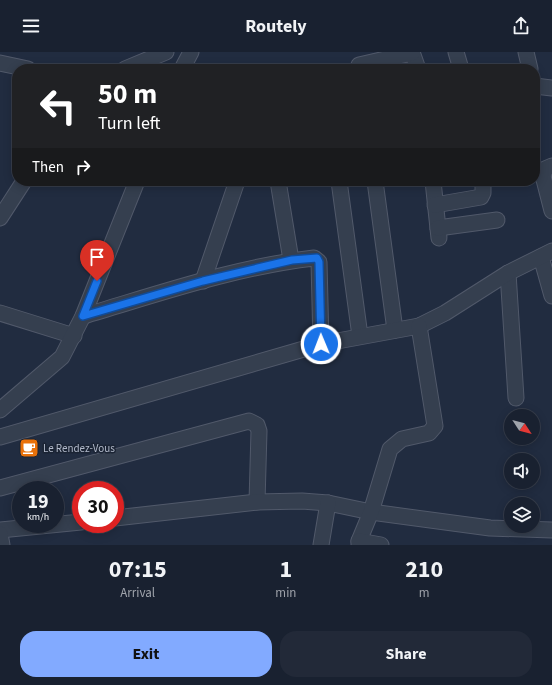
<!DOCTYPE html>
<html lang="en">
<head>
<meta charset="utf-8">
<style>
	:root { --surface:#192130; --page:#222938; --text:#f1f3f6; --muted:#9fa3ab; --line:#373e4c; --accent:#82aaff }
	body { margin:0; font-family:"Source Sans 3",sans-serif; background:var(--page); color:var(--text); height:100vh; display:flex; flex-direction:column; font-size:15px; white-space:nowrap }
	* { box-sizing:border-box; margin:0 }
	p { font-size:13px; color:var(--muted) }
	.icon { flex:none; width:22px; height:22px; fill:none; stroke:currentColor; stroke-width:2; stroke-linecap:round; stroke-linejoin:round }
	.map { position:relative; height:493px; overflow:hidden }
	.sheet { display:flex; flex-direction:column; background:var(--surface); flex:1 }
	.sheet>* { flex:none }
	.hud { position:absolute; left:12px; top:12px; width:528px; height:122px; border-radius:16px; box-shadow:0 2px 10px #0003,0 0 0 1px var(--line); background:#202124; color:#fff; overflow:hidden }
	.needle { width:26px; rotate:126deg }
	.controls { position:absolute; left:504px; top:357px; display:grid; gap:8px }
	.controls a { display:grid; place-items:center; width:36px; height:36px; border-radius:50%; background:var(--surface); box-shadow:0 2px 10px #0003,0 0 0 1px var(--line); font-size:20px }
	.speed { position:absolute; left:12px; top:429px; display:flex; gap:8px; font-size:20px; font-weight:700; text-align:center }
	.speed>* { display:grid; place-content:center; width:52px; height:52px; border-radius:50%; background:var(--surface); box-shadow:0 2px 10px #0003,0 0 0 1px var(--line); line-height:1 }
	.speed small { font-size:10px; font-weight:400 }
	.speed .limit { border:6px solid #d22; background:#fff; color:#111 }
	.pin { position:absolute; display:grid; place-items:center; width:34px; height:34px; color:#fff; margin:-41px -17px; border-radius:50% 50% 50% 0; rotate:-45deg; box-shadow:0 0 4px #0007 }
	.pin .icon { rotate:45deg }
	.me { position:absolute; width:44px; margin:-22px; rotate:359deg; stroke-linejoin:round; filter:drop-shadow(0 0 3px #0008) }
	.turn { display:flex; align-items:center; gap:14px; height:84px; padding:0 20px; font-size:18px }
	.turn .icon { width:52px; height:52px; stroke-width:2.5 }
	.turn b { display:block; font-size:28px; line-height:34px }
	.then { display:flex; align-items:center; height:38px; padding:0 20px; background:#0003; gap:8px; font-size:15px }
	.eta { display:flex; justify-content:space-evenly; align-items:center; height:68px; text-align:center }
	.eta b { font-size:24px; font-weight:700; line-height:28px }
	.primary-button { display:flex; gap:8px; margin-top:auto; padding:8px 20px }
	.primary-button a { flex:1; height:46px; border-radius:16px; background:var(--accent); color:#111; font-size:16px; font-weight:700; line-height:46px; text-align:center }
	.primary-button a+a { background:var(--page); color:var(--text) }
	header { display:flex; justify-content:space-between; align-items:center; height:52px; padding:0 20px; background:var(--surface); font-size:18px; font-weight:700 }
	.map>svg:first-child { display:block }
	.lines { fill:none; stroke-linecap:round; stroke-linejoin:round }
	.minor-casing { stroke:#51596a; stroke-width:17 }
	.minor { stroke:#353f4f; stroke-width:15 }
	.route-casing { stroke:#114b97; stroke-width:10 }
	.route { stroke:#1a73e8; stroke-width:7 }
	.labels { text-anchor:middle; dominant-baseline:central; stroke-width:3; stroke-linejoin:round; paint-order:stroke }
	.poi-label { font-size:11px; fill:#b1b9ca; stroke:#1b2434; text-anchor:start }
</style>
</head>
<body>
<header><svg class="icon" aria-label="menu" viewBox="0 0 24 24"><path d="M4 6h16M4 12h16M4 18h16"/></svg>Routely<svg class="icon" aria-label="share" viewBox="0 0 24 24"><path d="M12 15V3M7 8l5-5 5 5M5 13v7h14v-7"/></svg></header>
<div class="map">
<svg width="552" height="493" viewBox="0 0 552 493">
	<rect width="100%" height="100%" fill="#212c40"/>
	<g class="lines">
		<g class="minor-casing">
			<g id="minor">
				<path d="M412,0L418,17"/>
				<path d="M456,0L461,17"/>
				<path d="M526,0L530,17"/>
				<path d="M0,11L28,17"/>
				<path d="M359,13L412,1"/>
				<path d="M125,17L166,0"/>
				<path d="M182,17L191,0"/>
				<path d="M535,34L552,36"/>
				<path d="M552,114L545,117L543,124L552,159"/>
				<path d="M278,129L291,208"/>
				<path d="M339,129L360,284"/>
				<path d="M375,129L395,278"/>
				<path d="M433,129L439,186"/>
				<path d="M435,153L481,145L483,141V129"/>
				<path d="M0,166L24,129"/>
				<path d="M438,176L497,168"/>
				<path d="M541,205L552,244"/>
				<path d="M508,221L516,346"/>
				<path d="M203,229L237,129"/>
				<path d="M0,261L74,284"/>
				<path d="M83,264C158,242 235,215 314,206L319,210L321,292"/>
				<path d="M0,358L62,305L83,264L137,129"/>
				<path d="M0,385L321,292L419,274L445,261L508,221L552,199"/>
				<path d="M0,436L249,369L257,373L259,379L257,450"/>
				<path d="M115,466L257,450L302,449L328,451L371,460L490,476L552,478"/>
				<path d="M0,478L81,470"/>
				<path d="M0,482L2,493"/>
				<path d="M359,489L371,460L390,397L402,387L429,381L435,374L419,274"/>
				<path d="M321,493L328,451"/>
				<path d="M359,493V489L381,493"/>
			</g>
		</g>
		<use href="#minor" class="minor"/>
	</g>
	<g class="lines">
		<g class="route-casing">
			<path id="route" d="M97,229L83,264L203,229L292,208L317,206L319,210L321,292"/>
		</g>
		<use href="#route" class="route"/>
	</g>
	<defs>
		<g id="cafe-square" transform="scale(1)"><rect x="-9" y="-9" width="18" height="18" rx="4" fill="#e8710a" stroke="#1b2434"/><path d="M-5.5-4.5H6V0H3Q3 3.5 0 3.5H-2.5Q-5.5 3.5-5.5 0ZM3-3.2v2h1.7v-2ZM-6 4.5H4V6H-6Z" fill="#fff"/></g>
	</defs>
	<g fill-rule="evenodd">
		<use href="#cafe-square" x="29" y="396"/>
	</g>
	<g class="labels">
		<g class="poi-label">
			<text x="43" y="396">Le Rendez-Vous</text>
		</g>
	</g>
</svg>
<div class="controls">
<a><svg class="needle" viewBox="-14 -14 28 28"><path d="M0-13l5 13h-10z" fill="#e53935"/><path d="M0 13l5-13h-10z" fill="#9fa3ab"/></svg></a>
<a><svg class="icon" aria-label="sound" viewBox="0 0 24 24"><path d="M4 9h4l5-4v14l-5-4H4zM17 9q2 3 0 6"/></svg></a>
<a><svg class="icon" aria-label="layers" viewBox="0 0 24 24"><path d="M12 4l9 5-9 5-9-5zM3 14l9 5 9-5"/></svg></a>
</div>
<div class="speed"><div>19<small>km/h</small></div><div class="limit">30</div></div>
<div class="pin" style="left:97px;top:229px;background:#d93025"><svg class="icon" aria-label="arrive" viewBox="0 0 24 24"><path d="M6 21V4h12l-3 4 3 4H6"/></svg></div>
<svg class="me" style="left:321px;top:292px" viewBox="-20 -20 40 40"><circle r="17" fill="#1a73e8" stroke="#fff" stroke-width="3"/><path d="M0-11L8 9 0 5-8 9z" fill="#fff"/></svg>
<div class="hud">
<div class="turn"><svg class="icon" aria-label="left" viewBox="0 0 24 24"><path d="M17 20v-9H6M10 6l-5 5 5 5"/></svg><div><b>50 m</b>Turn left</div></div>
<div class="then">Then<svg class="icon" aria-label="right" viewBox="0 0 24 24"><path d="M7 20v-9h11M14 6l5 5-5 5"/></svg></div>
</div>
</div>
<section class="sheet">
<div class="eta">
<div><b>07:15</b><p>Arrival</p></div>
<div><b>1</b><p>min</p></div>
<div><b>210</b><p>m</p></div>
</div>
<div class="primary-button"><a>Exit</a><a>Share</a></div>
</section>
</body>
</html>
